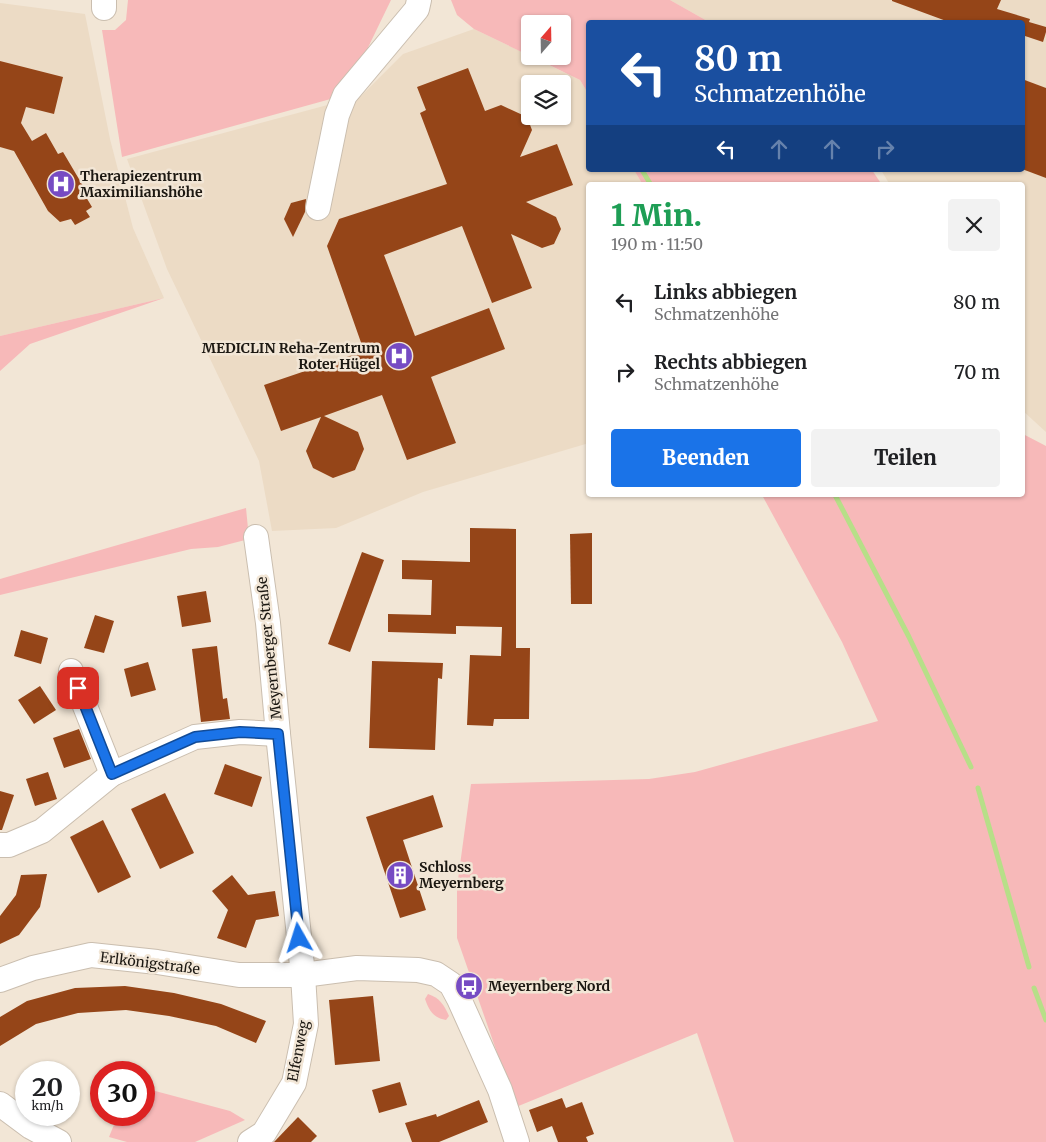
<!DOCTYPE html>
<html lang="de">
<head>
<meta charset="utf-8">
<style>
	:root { --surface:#fff; --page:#f2f2f2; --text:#202124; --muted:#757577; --accent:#1a73e8 }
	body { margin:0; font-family:Merriweather,serif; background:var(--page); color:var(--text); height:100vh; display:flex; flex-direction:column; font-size:19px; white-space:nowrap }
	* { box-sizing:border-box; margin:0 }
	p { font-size:16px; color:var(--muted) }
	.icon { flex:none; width:28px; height:28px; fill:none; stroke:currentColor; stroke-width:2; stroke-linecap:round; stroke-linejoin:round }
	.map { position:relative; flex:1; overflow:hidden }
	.drawer { position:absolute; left:586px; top:182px; width:439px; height:315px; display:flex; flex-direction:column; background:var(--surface); border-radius:5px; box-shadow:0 1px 4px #0004 }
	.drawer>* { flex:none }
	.top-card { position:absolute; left:586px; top:20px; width:439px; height:152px; border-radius:5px; box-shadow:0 1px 4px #0004; background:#1a4fa0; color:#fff; overflow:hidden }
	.needle { width:32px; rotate:20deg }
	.tools { position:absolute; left:521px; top:15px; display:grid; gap:10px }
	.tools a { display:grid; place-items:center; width:50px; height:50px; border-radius:5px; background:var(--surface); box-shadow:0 1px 4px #0004; font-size:25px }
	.speed { position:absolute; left:15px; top:1061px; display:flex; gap:10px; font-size:25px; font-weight:700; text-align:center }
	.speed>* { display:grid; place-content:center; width:65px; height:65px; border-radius:50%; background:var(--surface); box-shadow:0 1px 4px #0004; line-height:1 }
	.speed small { font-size:12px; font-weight:400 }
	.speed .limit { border:8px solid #d22; background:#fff; color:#111 }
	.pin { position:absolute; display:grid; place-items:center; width:42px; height:42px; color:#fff; margin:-21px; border-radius:10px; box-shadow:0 2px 8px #0006 }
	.me { position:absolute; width:55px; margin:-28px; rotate:354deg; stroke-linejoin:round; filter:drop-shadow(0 0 4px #0008) }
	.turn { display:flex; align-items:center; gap:18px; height:105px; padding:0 25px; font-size:22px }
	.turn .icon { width:65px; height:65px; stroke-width:2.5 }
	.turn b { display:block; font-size:35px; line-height:42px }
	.lanes { display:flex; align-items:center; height:48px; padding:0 25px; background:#0003; justify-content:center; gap:25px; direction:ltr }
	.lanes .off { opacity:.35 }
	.round { display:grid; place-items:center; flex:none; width:52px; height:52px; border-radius:5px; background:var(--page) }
	.summary { display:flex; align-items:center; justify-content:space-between; height:85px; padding:0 25px }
	h1 { font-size:30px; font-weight:800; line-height:38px; color:#1e9e55 }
	.cta { display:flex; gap:10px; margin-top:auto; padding:10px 25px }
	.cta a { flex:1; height:58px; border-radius:5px; background:var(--accent); color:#fff; font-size:20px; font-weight:800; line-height:58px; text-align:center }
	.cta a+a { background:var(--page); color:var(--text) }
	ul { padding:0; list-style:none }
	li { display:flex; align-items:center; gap:15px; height:70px; padding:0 25px }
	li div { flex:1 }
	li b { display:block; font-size:19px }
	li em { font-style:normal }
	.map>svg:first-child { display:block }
	.built { fill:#ecdbc5; fill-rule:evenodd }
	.green { fill:#f7b9b9 }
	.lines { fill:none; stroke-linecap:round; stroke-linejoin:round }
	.stream { stroke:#b7df88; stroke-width:5 }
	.building { fill:#954518 }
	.minor-casing { stroke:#cabeaf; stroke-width:26 }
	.minor { stroke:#fff; stroke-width:24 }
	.route-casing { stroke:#114b97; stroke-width:12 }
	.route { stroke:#1a73e8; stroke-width:9 }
	.labels { text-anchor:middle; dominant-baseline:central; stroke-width:5; stroke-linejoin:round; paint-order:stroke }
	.poi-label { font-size:14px; font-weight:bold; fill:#1c1812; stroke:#f2e6d6; text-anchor:start }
	.street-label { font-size:14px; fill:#1c1812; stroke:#f2e6d6 }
</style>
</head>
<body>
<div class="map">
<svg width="1046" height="1142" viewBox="0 0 1046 1142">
	<rect width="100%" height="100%" fill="#f2e6d6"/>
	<g class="built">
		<path d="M670,0H1046V432L1023,411L1022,185H890L881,170H1022V22H709Z"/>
		<path d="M0,3L85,14L110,139L133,228L164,298L0,336Z"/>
		<path d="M474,29L580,80L589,95V170H634L643,185H589V443L423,492L336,528L272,531L259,461L167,269L127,159L361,96L403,54ZM530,84H562V116H530Z"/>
	</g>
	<g class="green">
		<path d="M128,0H391L345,95L122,157L102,30H115L126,20Z"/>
		<path d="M451,0H670L709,22H589V95L580,80L531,56H562V24H530V56L474,29L457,15Z"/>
		<path d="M634,170H872L882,185H643Z"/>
		<path d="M164,298L30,344L0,371V336Z"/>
		<path d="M1023,434L1046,446V1142H734L697,1033L516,1107L457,938V887L471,784L649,779L695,772L878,721L842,642L762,495H1022Z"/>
		<path d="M246,508L249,539L218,547L191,549L0,595V579Z"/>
		<path d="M428,994C440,998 444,1005 449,1016L446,1020C433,1018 429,1010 425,999Z"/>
		<path d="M144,1088L230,1111L245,1120L195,1142H127L109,1137L118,1115H144Z"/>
	</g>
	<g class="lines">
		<g class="stream">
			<path d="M642,170L651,185"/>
			<path d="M835,495L909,637L971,767"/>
			<path d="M978,788L1029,967"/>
			<path d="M1034,988L1046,1020"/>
		</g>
	</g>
	<g class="building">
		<path d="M892,0H1001L997,9L1030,19L1029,22L1046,27V32L1043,42L1022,35V22H949L892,1Z"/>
		<path d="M0,61L63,77L54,114L26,107L21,123L32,141L46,133L58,154L63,152L86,191L83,192L92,207L86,211L90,217L75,225L71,219L60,222L48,211L14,151L0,147Z"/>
		<path d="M468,68L485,111L501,105L527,117L532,130L520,157L557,144L573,185L526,202L556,217L561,229L554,244L542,248L511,234L532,288L492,303L462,226L384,255L415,336L489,308L505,349L431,377L456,443L407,460L382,395L324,416L358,432L364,449L355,470L333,478L313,468L306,451L321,417L281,431L264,385L364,351L327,246L339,219L447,184L420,113L426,110L417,87Z"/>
		<path d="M1022,79L1046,88V178L1022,169Z"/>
		<path d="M306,199L305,212L293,237L284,219L291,203Z"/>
		<path d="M470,528L516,529V648H530L529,719H494L493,726L467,725L470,655L501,656L502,627L456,626V634L388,632V614L431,615L432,580L402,579V560L470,562Z"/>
		<path d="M592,533V604H571L570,534Z"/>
		<path d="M362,552L384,560L350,652L328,644Z"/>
		<path d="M206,591L211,622L182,627L177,596Z"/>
		<path d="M95,615L114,621L104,653L84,648Z"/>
		<path d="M21,630L48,638L41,664L14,656Z"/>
		<path d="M217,646L223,699L227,698L230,719L201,722L192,649Z"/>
		<path d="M372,661L443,663L442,679L438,678L435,750L369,748Z"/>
		<path d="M148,662L156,690L131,697L124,669Z"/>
		<path d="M40,686L56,710L34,724L18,700Z"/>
		<path d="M79,729L91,759L64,768L53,738Z"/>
		<path d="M225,764L262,777L252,807L214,794Z"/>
		<path d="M48,772L57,799L35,806L26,779Z"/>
		<path d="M0,791L14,795L2,830H0Z"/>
		<path d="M165,793L194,853L160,869L131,809Z"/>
		<path d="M433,795L443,827L403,840L426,910L400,918L366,817Z"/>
		<path d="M103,820L131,877L98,893L70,837Z"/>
		<path d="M47,874L40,907L19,935L0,944V916L16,895L21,875Z"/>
		<path d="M232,875L248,895L275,891L279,916L256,920L246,948L217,938L228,910L212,891Z"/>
		<path d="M125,986L174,993L221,1004L266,1021L256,1043L216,1026L169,1016L126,1010L78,1013L36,1024L0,1046V1017L27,1001L75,988Z"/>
		<path d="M373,996L380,1061L335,1065L329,1000Z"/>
		<path d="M400,1082L407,1105L379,1113L372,1090Z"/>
		<path d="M562,1098L566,1108L582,1102L594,1134L586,1137L588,1142H558L552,1126L537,1132L529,1110Z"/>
		<path d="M479,1100L488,1122L439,1142H412L405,1123L436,1114L437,1117Z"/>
		<path d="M298,1117L317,1136L311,1142H274Z"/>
	</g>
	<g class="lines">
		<g class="minor-casing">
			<g id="minor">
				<path d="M104,8V0"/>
				<path d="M318,208L337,115L345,95L417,9L419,0"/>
				<path d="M71,671L112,774"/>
				<path d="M0,845H9L42,831L112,774L195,737L240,732L278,734"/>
				<path d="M0,980L33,968L91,955L157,962L239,975H303L357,968L418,970L436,974L451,984L459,999L500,1090L517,1142"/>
				<path d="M0,1104L31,1127L59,1142"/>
				<path d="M250,1142L264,1133L294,1083L306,1024L303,975L278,734L268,623L256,537"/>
			</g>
		</g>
		<use href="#minor" class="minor"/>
	</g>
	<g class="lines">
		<g class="route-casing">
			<path id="route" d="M78,688L112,774L195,737L240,732L278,734L299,938"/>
		</g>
		<use href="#route" class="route"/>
	</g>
	<defs>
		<g id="hospital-disc" transform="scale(1.4375)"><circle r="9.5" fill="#764bc3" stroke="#f2e6d6"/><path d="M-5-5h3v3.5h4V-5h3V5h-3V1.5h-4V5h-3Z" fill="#fff"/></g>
		<g id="building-disc" transform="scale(1.4375)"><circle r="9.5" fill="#764bc3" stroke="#f2e6d6"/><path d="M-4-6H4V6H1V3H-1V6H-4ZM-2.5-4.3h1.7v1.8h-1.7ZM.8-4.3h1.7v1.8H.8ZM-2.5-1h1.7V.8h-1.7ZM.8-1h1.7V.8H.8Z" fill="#fff"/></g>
		<g id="bus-disc" transform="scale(1.4375)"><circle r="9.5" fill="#764bc3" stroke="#f2e6d6"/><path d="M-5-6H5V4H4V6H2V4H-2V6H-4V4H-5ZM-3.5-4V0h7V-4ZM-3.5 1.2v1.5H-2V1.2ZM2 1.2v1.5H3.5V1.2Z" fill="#fff"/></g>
	</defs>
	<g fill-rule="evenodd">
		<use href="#hospital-disc" x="61" y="184"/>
		<use href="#hospital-disc" x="399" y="356"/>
		<use href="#building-disc" x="400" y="875"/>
		<use href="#bus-disc" x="469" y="986"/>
	</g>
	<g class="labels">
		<g class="poi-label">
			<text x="80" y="176">Therapiezentrum<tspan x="80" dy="16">Maximilianshöhe</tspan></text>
			<text x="380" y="348" text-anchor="end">MEDICLIN Reha-Zentrum<tspan x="380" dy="16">Roter Hügel</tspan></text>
			<text x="419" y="867">Schloss<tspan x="419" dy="16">Meyernberg</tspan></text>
			<text x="488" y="986">Meyernberg Nord</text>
		</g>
		<g class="street-label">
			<text transform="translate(269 648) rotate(-96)">Meyernberger Straße</text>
			<text transform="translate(150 963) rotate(7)">Erlkönigstraße</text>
			<text transform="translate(298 1051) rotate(-79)">Elfenweg</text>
		</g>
	</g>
</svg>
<div class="tools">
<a><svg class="needle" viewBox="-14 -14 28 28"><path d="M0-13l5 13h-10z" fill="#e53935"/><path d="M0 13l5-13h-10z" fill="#757577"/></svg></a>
<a><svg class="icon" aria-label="layers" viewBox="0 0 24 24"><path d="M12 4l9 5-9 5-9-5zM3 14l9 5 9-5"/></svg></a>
</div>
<div class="speed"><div>20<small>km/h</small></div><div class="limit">30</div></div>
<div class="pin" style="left:78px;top:688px;background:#d93025"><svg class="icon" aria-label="arrive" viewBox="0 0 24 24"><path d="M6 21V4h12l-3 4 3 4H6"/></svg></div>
<svg class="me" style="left:299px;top:938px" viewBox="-20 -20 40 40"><path d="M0-17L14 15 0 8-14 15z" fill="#1a73e8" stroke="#fff" stroke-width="4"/></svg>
<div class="top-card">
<div class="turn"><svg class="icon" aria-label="left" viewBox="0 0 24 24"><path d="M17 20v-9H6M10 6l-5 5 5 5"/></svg><div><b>80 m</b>Schmatzenhöhe</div></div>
<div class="lanes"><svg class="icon" aria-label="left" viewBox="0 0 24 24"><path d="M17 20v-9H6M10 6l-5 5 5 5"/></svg><svg class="icon off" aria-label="ahead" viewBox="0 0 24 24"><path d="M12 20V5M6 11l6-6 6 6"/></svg><svg class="icon off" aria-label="ahead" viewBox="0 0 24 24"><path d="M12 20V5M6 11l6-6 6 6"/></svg><svg class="icon off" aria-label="right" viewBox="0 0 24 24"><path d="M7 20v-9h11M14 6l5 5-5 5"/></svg></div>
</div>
<section class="drawer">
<div class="summary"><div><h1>1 Min.</h1><p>190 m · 11:50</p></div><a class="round"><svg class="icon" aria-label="close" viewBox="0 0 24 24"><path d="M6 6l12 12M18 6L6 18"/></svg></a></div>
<ul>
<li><svg class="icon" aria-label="left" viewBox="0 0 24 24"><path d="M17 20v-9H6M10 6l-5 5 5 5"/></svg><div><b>Links abbiegen</b><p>Schmatzenhöhe</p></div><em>80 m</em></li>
<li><svg class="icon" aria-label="right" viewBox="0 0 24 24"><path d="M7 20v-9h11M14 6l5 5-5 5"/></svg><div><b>Rechts abbiegen</b><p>Schmatzenhöhe</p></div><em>70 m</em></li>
</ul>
<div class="cta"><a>Beenden</a><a>Teilen</a></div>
</section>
</div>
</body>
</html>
